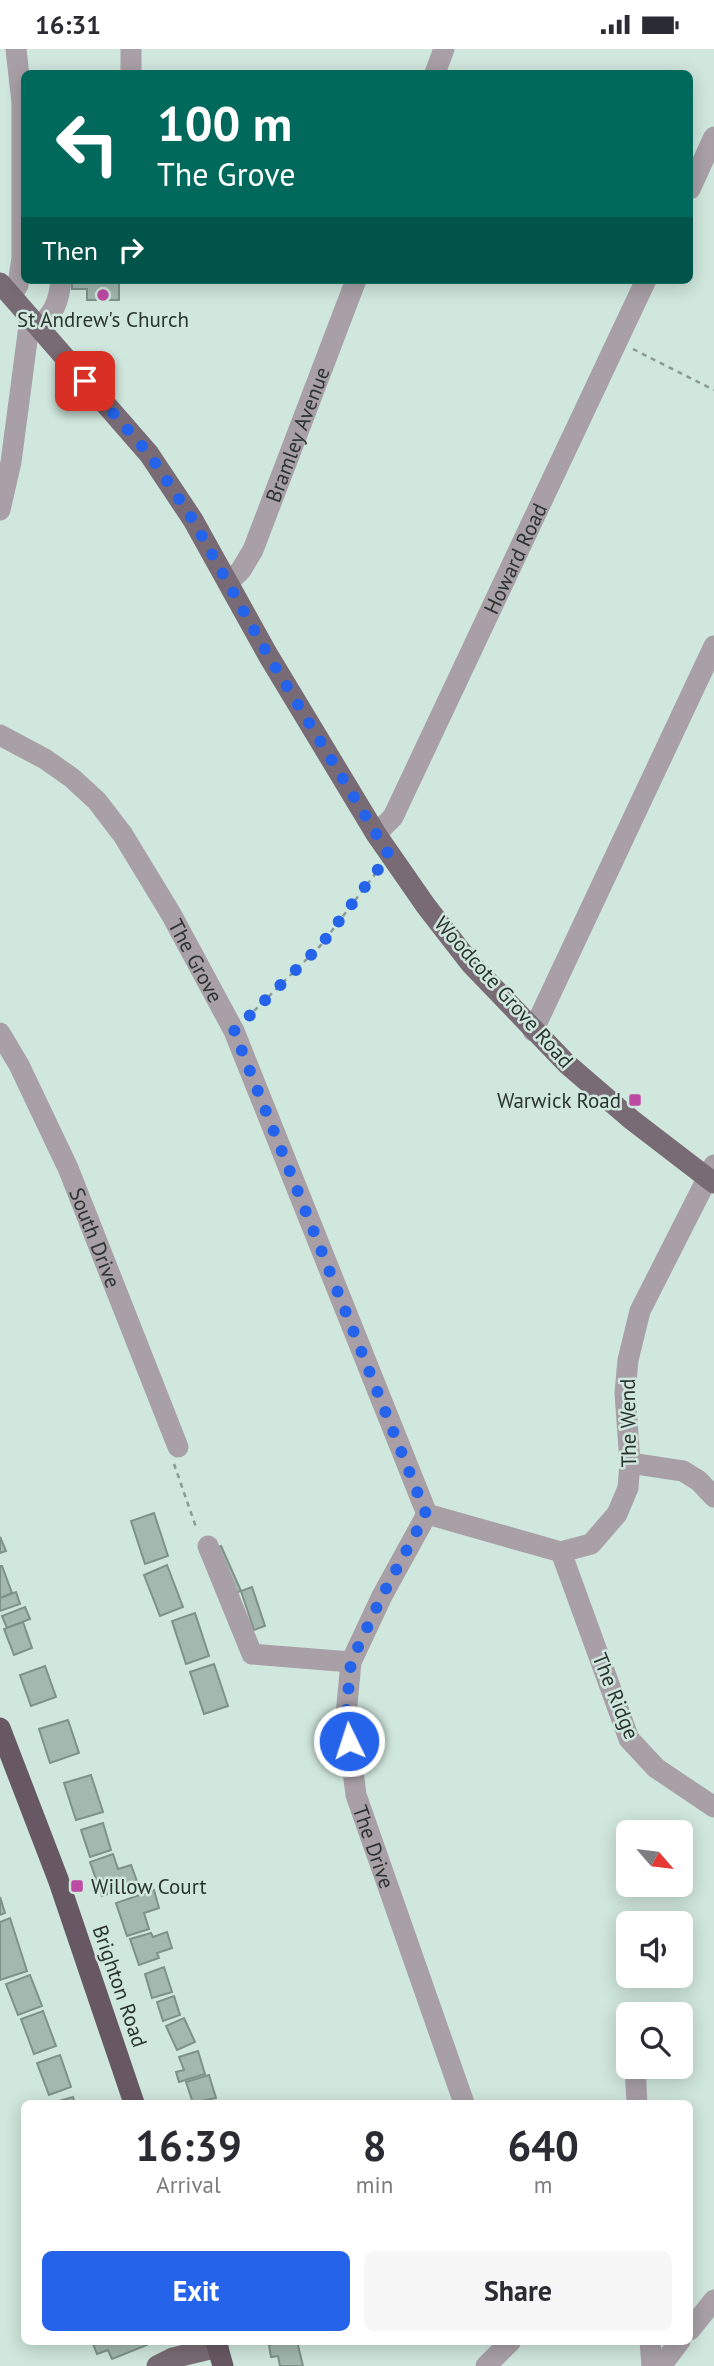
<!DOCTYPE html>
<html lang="en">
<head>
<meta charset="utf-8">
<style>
	:root { --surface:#fff; --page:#f7f7f7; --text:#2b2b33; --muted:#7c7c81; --accent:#2563eb }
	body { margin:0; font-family:"PT Sans",sans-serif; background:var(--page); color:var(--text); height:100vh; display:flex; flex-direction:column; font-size:26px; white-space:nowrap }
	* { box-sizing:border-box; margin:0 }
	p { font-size:23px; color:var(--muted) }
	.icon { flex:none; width:38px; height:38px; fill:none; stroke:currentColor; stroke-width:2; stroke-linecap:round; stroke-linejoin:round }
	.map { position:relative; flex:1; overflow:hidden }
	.details { position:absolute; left:21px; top:2051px; width:672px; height:245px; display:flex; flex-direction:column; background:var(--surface); border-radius:10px; box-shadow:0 4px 18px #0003 }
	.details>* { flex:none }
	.banner { position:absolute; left:21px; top:21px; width:672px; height:214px; border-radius:10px; box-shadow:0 4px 18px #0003; background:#00695c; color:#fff; overflow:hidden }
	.needle { width:46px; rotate:118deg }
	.tools { position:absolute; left:616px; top:1771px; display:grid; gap:14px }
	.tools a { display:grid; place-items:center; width:77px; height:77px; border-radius:10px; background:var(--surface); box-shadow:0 4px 18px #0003; font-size:35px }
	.pin { position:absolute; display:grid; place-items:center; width:60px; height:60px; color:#fff; margin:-30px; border-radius:14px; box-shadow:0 4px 10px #0006 }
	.me { position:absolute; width:77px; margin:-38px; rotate:356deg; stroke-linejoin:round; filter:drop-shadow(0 0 5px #0008) }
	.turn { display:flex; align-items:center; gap:24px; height:147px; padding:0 21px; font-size:32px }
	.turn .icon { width:91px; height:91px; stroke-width:2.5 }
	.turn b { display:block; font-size:49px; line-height:60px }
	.then { display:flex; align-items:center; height:66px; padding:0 21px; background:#0003; gap:14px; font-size:26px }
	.eta { display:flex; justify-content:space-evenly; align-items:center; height:119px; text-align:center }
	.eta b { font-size:42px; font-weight:700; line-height:49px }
	.cta { display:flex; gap:14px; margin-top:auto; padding:14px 21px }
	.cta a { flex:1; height:80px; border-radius:10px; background:var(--accent); color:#fff; font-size:28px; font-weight:700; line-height:80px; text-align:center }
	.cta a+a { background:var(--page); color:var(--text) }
	.status { display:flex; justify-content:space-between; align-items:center; height:49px; padding:0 35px; background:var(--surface); direction:ltr }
	.status svg { height:19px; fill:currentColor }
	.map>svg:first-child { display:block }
	.building { fill:#a3b8ae; stroke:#7e9289; stroke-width:2 }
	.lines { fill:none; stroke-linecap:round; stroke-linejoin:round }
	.path { stroke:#8a9b94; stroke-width:2.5; stroke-dasharray:5 5; stroke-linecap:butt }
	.minor { stroke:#a8a0a6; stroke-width:21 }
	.major { stroke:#796b75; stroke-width:21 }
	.highway { stroke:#685863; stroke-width:21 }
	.route { stroke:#2563eb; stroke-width:12; stroke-dasharray:0 21.6 }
	.poi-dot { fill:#bd4aa3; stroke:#d0e7dd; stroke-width:2.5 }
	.labels { text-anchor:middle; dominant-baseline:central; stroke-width:5; stroke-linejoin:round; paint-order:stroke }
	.poi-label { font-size:21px; fill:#2b3430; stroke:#d0e7dd }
	.street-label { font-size:21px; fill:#2b3430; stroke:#d0e7dd }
</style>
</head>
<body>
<div class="status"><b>16:31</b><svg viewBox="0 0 49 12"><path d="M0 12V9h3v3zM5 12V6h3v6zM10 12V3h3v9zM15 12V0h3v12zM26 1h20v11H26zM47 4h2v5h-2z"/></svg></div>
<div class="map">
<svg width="714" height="2317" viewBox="0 0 714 2317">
	<rect width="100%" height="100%" fill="#d0e7dd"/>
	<g class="building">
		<path d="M72,231H119V251H87V240H72Z"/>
		<path d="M154,1464L168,1507L145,1515L131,1472Z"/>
		<path d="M0,1488L6,1502L0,1504Z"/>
		<path d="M221,1497L241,1542L229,1546L210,1502Z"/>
		<path d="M167,1516L183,1558L160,1567L144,1526Z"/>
		<path d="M0,1517H2L12,1544L0,1549Z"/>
		<path d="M252,1538L265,1577L254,1581L241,1542Z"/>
		<path d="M16,1543L20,1555L0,1562V1549Z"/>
		<path d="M25,1558L30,1570L7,1579L2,1567Z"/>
		<path d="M195,1564L209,1607L186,1615L172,1572Z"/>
		<path d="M23,1573L32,1599L14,1606L4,1580Z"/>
		<path d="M214,1615L228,1657L204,1665L190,1623Z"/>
		<path d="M45,1617L56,1648L31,1657L20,1626Z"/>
		<path d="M68,1671L79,1704L50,1714L39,1680Z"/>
		<path d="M91,1726L103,1763L76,1771L64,1734Z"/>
		<path d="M103,1774L111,1801L90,1808L81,1781Z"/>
		<path d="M113,1805L118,1820L131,1816L138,1835L102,1847L90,1813Z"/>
		<path d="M154,1841L159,1859L144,1864L149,1880L127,1887L116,1854Z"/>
		<path d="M0,1848L5,1864L0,1866Z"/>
		<path d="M10,1869L27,1922L0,1931V1873Z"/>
		<path d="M167,1883L172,1899L157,1904L159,1909L139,1916L130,1890L151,1884L153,1888Z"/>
		<path d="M164,1918L172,1943L152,1949L145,1925Z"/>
		<path d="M30,1926L42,1957L18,1966L6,1935Z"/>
		<path d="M174,1947L180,1966L163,1972L157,1953Z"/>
		<path d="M43,1962L56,1997L34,2005L21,1970Z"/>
		<path d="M184,1969L195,1993L177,2001L166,1977Z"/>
		<path d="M198,2002L205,2025L179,2033L176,2023L184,2021L179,2008Z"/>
		<path d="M60,2006L71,2038L49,2046L37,2014Z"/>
		<path d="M209,2026L216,2049L193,2054L186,2033Z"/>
		<path d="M73,2048L75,2054H52Z"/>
		<path d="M92,2292H146L147,2296L112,2310L108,2301L97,2305Z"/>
		<path d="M285,2292H297L303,2317H280L278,2307L271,2308L269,2296Z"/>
	</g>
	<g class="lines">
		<g class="path">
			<path d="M633,300L714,341"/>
			<path d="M247,969L321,896L379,820"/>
			<path d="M174,1415L197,1481"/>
		</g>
		<g class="minor">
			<path d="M131,0V24"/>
			<path d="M435,24L444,0"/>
			<path d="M690,140L714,88"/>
			<path d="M11,247L18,236L22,209V54L16,0"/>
			<path d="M38,278C54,265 59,252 61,231"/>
			<path d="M0,461L11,413L30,269"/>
			<path id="s1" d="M229,533L241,521L253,501L356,231"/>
			<path id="s2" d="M0,686L45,710L72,729L97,752L123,786L171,865L234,982L427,1465"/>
			<path id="s3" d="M376,785L393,768L646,231"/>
			<path d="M533,982L714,597"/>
			<path id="s4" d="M0,984L19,1016L68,1119L178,1398"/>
			<path d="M630,1414L683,1422L699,1432L714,1448"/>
			<path id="s5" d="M427,1465L382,1547L351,1613L346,1666L356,1746L464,2054"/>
			<path d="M427,1465L561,1503L591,1495L617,1465L628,1439L630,1414L625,1344L628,1311L640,1262L714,1116"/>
			<path d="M208,1497L252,1605L351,1613"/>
			<path d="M561,1503L629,1690L656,1719L714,1758"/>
			<path d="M635,2018L637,2054"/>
			<path d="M690,2281L714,2251"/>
			<path d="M650,2292L652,2317"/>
			<path d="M486,2317L511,2292"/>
			<path d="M661,2317L680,2292"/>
		</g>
		<g class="major">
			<path d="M0,234L149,405L193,471L268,606L376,785L426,857L471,915L567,1015L632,1071L714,1134"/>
			<path d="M157,2317L173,2309L218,2298"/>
		</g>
		<g class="highway">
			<path d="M0,1679L58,1830L134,2054"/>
			<path d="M216,2292L223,2317"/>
		</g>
	</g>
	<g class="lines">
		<path class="route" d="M85,332L149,405L193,471L268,606L389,806L321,896L234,982L426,1465L382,1547L351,1613L346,1665L349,1692"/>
	</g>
	<g class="poi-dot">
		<circle cx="103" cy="246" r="7"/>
		<rect x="628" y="1044" width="14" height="14" rx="3.5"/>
		<rect x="70" y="1830" width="14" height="14" rx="3.5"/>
	</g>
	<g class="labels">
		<g class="poi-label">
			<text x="103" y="270">St Andrew's Church</text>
			<text x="621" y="1051" text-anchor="end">Warwick Road</text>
			<text x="91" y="1837" text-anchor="start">Willow Court</text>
		</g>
		<g class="street-label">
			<text stroke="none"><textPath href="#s1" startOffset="164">Bramley Avenue</textPath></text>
			<text stroke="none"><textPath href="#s3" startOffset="310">Howard Road</textPath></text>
			<text stroke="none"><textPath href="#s2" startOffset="306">The Grove</textPath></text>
			<text transform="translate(504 943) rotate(48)">Woodcote Grove Road</text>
			<text stroke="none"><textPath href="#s4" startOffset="226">South Drive</textPath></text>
			<text transform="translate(628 1374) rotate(-91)">The Wend</text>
			<text transform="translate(616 1647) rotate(68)">The Ridge</text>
			<text stroke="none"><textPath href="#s5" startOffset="355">The Drive</textPath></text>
			<text transform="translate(120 1937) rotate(71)">Brighton Road</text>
		</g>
	</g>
</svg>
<div class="tools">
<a><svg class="needle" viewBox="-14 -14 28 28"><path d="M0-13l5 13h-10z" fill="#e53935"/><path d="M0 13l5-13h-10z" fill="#7c7c81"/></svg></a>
<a><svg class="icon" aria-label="sound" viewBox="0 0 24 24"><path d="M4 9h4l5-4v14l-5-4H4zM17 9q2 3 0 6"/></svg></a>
<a><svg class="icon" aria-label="search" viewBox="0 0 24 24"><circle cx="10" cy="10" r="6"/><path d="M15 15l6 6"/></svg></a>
</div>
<div class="pin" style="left:85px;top:332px;background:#d93025"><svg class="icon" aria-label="arrive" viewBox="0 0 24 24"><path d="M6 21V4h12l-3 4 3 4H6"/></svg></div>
<svg class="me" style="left:349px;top:1692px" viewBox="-20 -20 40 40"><circle r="17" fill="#2563eb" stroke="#fff" stroke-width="3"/><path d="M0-11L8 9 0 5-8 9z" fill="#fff"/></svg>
<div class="banner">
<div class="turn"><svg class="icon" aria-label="left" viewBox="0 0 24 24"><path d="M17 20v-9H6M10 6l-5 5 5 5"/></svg><div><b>100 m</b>The Grove</div></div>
<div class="then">Then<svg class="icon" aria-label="right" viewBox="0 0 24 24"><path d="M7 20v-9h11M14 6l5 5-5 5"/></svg></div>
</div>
<section class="details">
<div class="eta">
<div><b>16:39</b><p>Arrival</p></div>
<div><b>8</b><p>min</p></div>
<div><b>640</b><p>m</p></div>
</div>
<div class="cta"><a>Exit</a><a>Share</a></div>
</section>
</div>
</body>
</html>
